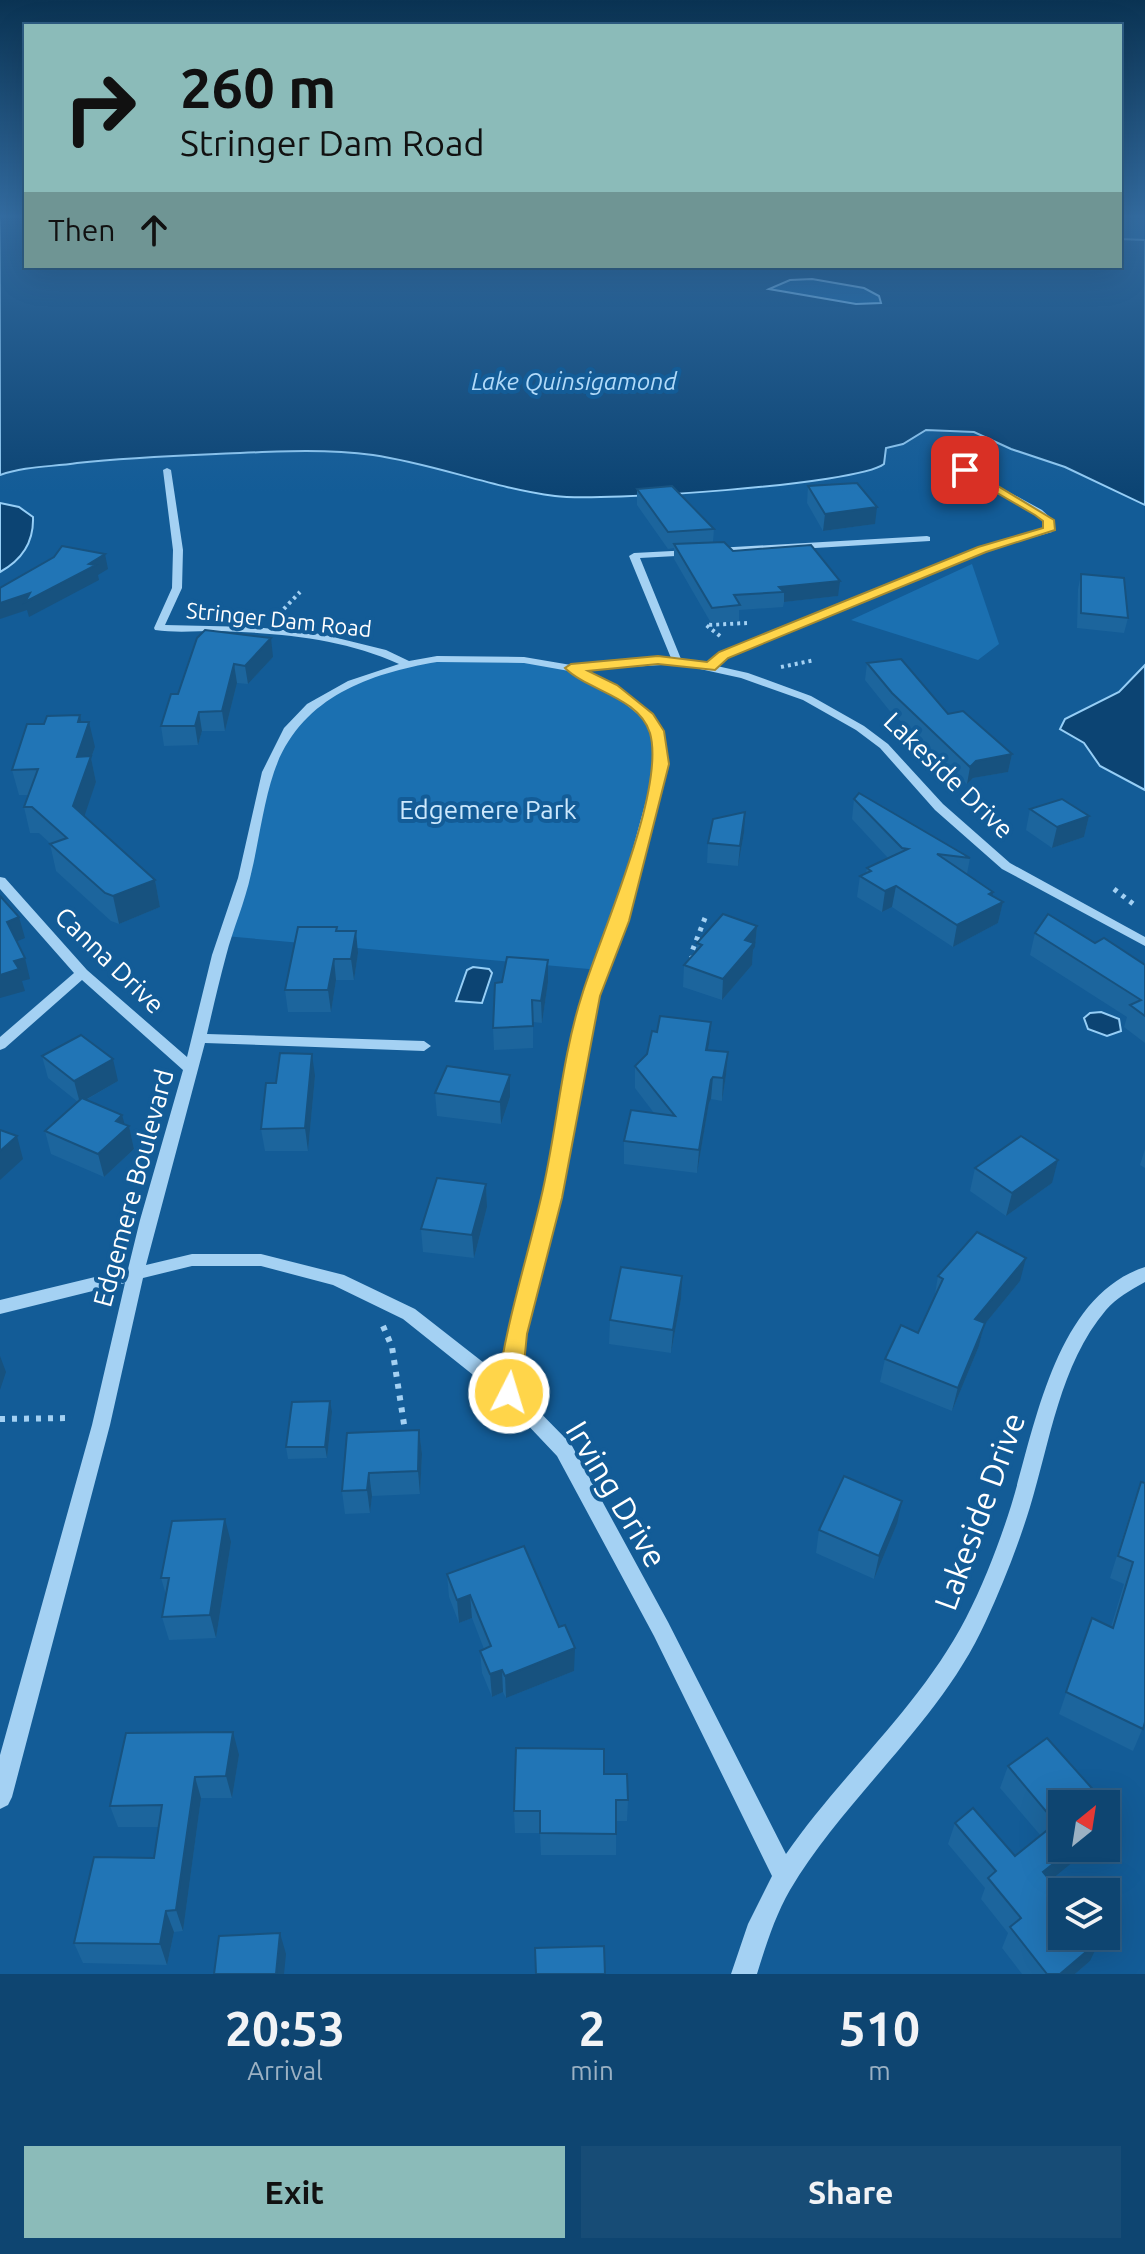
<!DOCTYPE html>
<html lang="en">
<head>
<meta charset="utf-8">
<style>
	:root { --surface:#0e4571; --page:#174c76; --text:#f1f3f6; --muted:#9bb1c3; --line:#2e5d84; --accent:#8bbbb9 }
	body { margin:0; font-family:Ubuntu,sans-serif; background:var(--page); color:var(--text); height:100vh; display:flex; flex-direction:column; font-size:30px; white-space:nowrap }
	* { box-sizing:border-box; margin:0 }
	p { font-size:26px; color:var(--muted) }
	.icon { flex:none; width:44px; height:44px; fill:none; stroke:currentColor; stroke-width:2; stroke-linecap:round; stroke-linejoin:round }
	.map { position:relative; height:1974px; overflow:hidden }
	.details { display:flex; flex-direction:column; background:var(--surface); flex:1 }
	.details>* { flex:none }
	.guide { position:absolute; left:24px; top:24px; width:1098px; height:244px; border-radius:0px; box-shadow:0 8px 32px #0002,0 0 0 2px var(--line); background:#8bbbb9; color:#111; overflow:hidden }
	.needle { width:52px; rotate:30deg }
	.fabs { position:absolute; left:1048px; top:1790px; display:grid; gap:16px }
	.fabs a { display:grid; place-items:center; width:72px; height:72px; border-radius:0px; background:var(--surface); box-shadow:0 8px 32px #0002,0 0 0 2px var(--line); font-size:40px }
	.pin { position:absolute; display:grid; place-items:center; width:68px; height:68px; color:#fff; margin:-34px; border-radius:16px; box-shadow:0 4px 12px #0006 }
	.me { position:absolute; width:88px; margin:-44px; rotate:5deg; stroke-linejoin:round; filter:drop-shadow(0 0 6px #0008) }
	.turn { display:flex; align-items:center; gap:28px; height:168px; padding:0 24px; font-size:36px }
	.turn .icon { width:104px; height:104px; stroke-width:2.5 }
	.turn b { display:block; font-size:56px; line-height:68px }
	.then { display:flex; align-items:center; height:76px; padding:0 24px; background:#0003; gap:16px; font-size:30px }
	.eta { display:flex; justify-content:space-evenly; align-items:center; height:136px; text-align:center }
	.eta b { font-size:48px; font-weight:600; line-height:56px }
	.action { display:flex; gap:16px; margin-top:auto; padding:16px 24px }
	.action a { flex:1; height:92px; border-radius:0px; background:var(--accent); color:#111; font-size:32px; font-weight:600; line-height:92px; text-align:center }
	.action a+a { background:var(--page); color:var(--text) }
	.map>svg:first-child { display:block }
	.green { fill:#1b70b1 }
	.water { fill:#0c4473; stroke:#96cef6; stroke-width:2; fill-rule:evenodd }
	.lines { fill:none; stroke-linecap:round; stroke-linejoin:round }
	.path-far2 { stroke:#a4d1f3; stroke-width:4; stroke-dasharray:3 4; stroke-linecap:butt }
	.path-far1 { stroke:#a4d1f3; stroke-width:5; stroke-dasharray:4 6; stroke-linecap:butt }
	.path { stroke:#a4d1f3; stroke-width:6; stroke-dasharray:5 7; stroke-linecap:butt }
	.minor { fill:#a4d1f3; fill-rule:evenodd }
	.wall { fill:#1c659d }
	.shaded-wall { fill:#17527f }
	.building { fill:#2175b6; stroke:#17527f; stroke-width:2 }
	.route { fill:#ffd54a; stroke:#a68a30; stroke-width:2 }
	.labels { text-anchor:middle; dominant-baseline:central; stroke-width:8; stroke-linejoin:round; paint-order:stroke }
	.far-street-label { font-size:22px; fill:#fff; stroke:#135c97 }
	.far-water-label { font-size:24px; font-style:italic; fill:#b1daf9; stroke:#135c97 }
	.street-label { font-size:26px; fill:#fff; stroke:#135c97 }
	.park-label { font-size:26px; fill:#cce8fd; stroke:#135c97 }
	.near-street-label { font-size:32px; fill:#fff; stroke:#135c97 }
</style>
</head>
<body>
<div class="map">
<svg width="1145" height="1974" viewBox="0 0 1145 1974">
	<rect width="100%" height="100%" fill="#135c97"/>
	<g class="green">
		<path d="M972,564L999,644L978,660L851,620Z"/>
		<path d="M499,658L571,668L612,688L648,717L660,744L641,844L600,970L225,936C243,868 255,773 299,717C324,686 399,662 438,659C458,657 479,658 499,658Z"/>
	</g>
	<g class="water">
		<path d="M0,215H26V266H1120V239L1145,240V505L1065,467L1011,449L974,432L926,430L903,444L886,448L884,464C857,485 598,502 555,496C493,488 435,464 373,455C320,448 268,452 216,454C169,456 124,458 77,463C51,467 25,466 0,475ZM812,279L864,288L879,296L881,303L856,304L769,289L790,280Z"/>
		<path d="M0,503L19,507L33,517C34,543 22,560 0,572Z"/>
		<path d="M1145,665V790L1100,766L1084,743L1060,729L1065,719L1119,692Z"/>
		<path d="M473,967L489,969L492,973L482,1003L456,1001L467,970Z"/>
		<path d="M1101,1012L1119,1019L1121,1031L1107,1036L1088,1029L1084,1018L1090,1013Z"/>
	</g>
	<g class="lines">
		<g class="path-far2">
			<path d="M279,614L300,592"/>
			<path d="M720,636L706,625L747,623"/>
			<path d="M781,667L815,660"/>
		</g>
		<g class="path-far1">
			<path d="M1114,889L1137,907"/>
			<path d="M693,959L691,954L705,918"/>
		</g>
		<g class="path">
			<path d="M383,1326L392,1347L406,1437"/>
			<path d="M0,1419L72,1418"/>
		</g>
		<g class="minor">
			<path d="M167,468L171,470L183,550L182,588L165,625L253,627L321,634L386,650L409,661L437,656L524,657L571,665L671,658L629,556L634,553L691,550L696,553L694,555L640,558L681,659L707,664L720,653L979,547L1045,528V521L1036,514L962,472V468H965L1042,510L1053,520L1052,532L985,551L728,657L717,666L748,673L811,696L864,726L888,744L943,804L1010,863L1145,937V946L1002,869L935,810L880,748L856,730L803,700L741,678L677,664L583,670L616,686L652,715L663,731L668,764L627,921L597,996L568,1161L525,1334L519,1391L571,1444L668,1622L786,1854C842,1773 920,1707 966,1618C984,1583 999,1544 1011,1506C1035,1428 1055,1296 1145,1267V1282C1131,1290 1116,1298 1106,1310C1060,1364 1050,1442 1030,1507C1018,1546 1003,1584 986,1621C940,1723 847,1794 790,1890C775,1916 766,1945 757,1974H731L748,1924L772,1876L654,1636L557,1456L502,1398L403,1319L333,1285L261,1266H192L143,1278L110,1425L12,1797L8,1805L0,1809V1755L92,1425L125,1283L0,1314V1300L128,1269L140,1220L183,1070L82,980L5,1048L0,1050V1037L74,973L0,889V877L5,878L87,970L187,1057L212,955L238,878L262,772L284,728L307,704L348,681L399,664C342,638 279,633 217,631C197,631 175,633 155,630L154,628L172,588L173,550L163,470ZM437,662L524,663L569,671L608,690L644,719L651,731L656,764L613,921L583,996L552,1161L507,1334L502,1377L415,1309L344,1275L261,1254H192L146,1265L205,1043L424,1051L431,1046L424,1041L207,1034C213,1008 219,982 226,956C233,929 245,902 251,874C259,841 263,805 274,772C299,699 366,674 437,662Z"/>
			<path d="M927,536L930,537V541L716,554L711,551L716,548Z"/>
		</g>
	</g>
	<g class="wall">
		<path d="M808,486L875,524L823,531L807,503Z"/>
		<path d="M637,489L714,529L713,542L838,596L784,602L783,607L739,610V621L711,623L674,559V548L668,549L637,505Z"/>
		<path d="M1081,574L1128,618L1124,633L1077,628L1078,589Z"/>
		<path d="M197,638L273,657L248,684L237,683L225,731H202L198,745L164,746L161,726L178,694Z"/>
		<path d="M867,663L1012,754L1008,772L973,778L967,784L889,710L865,680Z"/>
		<path d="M80,715L81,722L95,747L91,758L96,782L84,816L155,880L160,907L119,924L111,921L56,871L50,844H51L39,833H30L24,807L28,795H19L12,770L44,724Z"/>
		<path d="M854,799L970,858L967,874L992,896L1003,902L998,923L953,947L892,907L882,912L857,897L860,876L866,873L867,868L888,858L852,819Z"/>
		<path d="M1030,809L1089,816L1084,837L1052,848L1026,830Z"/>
		<path d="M744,833L738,866L707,863L708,843Z"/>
		<path d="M757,926L755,947L753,950L752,965L722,1000L683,987L684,965L697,950V943Z"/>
		<path d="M337,931L358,953L354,980H336L331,1012H288L285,990Z"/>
		<path d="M1035,933L1095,943L1145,965V1043L1124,1027L1127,1017L1030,955Z"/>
		<path d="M548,960V982L542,1023L533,1022V1048L494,1050L493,1028L502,982Z"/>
		<path d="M709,1044L708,1050L728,1052L726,1075L722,1101L711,1099L709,1103L697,1173L624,1164V1141L654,1113L635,1088V1066Z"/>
		<path d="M42,1056L118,1081L86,1100L129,1126L134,1149L104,1177L51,1154L45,1131L78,1102L48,1078Z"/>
		<path d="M315,1076L308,1151H265L261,1129L276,1083Z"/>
		<path d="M435,1093L510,1097L501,1124L437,1116Z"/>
		<path d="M1145,1149V1168L1140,1165Z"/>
		<path d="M975,1168L1052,1183L1006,1216L970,1191Z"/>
		<path d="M486,1184L487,1207L474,1258L423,1252L421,1229Z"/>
		<path d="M938,1276L1020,1281L984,1325L979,1346L952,1411L880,1382L885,1359L918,1333L934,1300Z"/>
		<path d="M681,1299L671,1353L609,1344L610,1320Z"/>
		<path d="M332,1412L327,1458L288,1459L286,1447Z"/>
		<path d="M419,1430L422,1454L420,1494L372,1496L370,1513L345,1514L342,1491Z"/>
		<path d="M1141,1482L1145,1483V1726L1144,1725L1133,1751L1059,1714L1092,1618L1111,1627L1124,1584L1110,1578L1133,1504Z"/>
		<path d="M897,1524L874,1579L816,1553L819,1530Z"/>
		<path d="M231,1542L216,1638L169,1640L162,1617L166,1595L161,1578Z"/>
		<path d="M447,1574L574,1671L506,1698L503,1692L492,1697L482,1673L480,1651L484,1649L472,1618L459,1623L449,1597Z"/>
		<path d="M239,1755L232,1798H201L183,1931L174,1932L167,1965L83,1963L74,1943L154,1858L159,1827H118L110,1806Z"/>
		<path d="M1008,1766L1106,1804L1050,1880L1090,1961L1075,1974H1022L1002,1948L1008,1933L981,1899L985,1888L948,1844L955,1823L1015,1856L1041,1836L1000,1788Z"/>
		<path d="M604,1774L628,1800L627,1821H616V1855H541L540,1833H515L514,1811Z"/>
	</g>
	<g class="shaded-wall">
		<path d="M877,507L875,524L823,531L825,514Z"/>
		<path d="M105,554L108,569L98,575L99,580L29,617L27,610L0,619V603L89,564Z"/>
		<path d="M840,581L838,596L784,602V592L779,587Z"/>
		<path d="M271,638L273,657L248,684L245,666Z"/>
		<path d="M234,664L237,683L225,731L222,711Z"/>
		<path d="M199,712L202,731L198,745L195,726Z"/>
		<path d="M80,715L84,736L89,722L95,747L91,758L96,782L79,832L73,806L78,722Z"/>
		<path d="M1012,754L1008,772L973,778L967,784L970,767L976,761Z"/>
		<path d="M745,812L744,833L738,866L740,846Z"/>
		<path d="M1089,816L1084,837L1052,848L1057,827Z"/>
		<path d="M155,880L160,907L119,924L113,896Z"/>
		<path d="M896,886L892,907L882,912L885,891Z"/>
		<path d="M993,892L990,908L1003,902L998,923L953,947L957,925L989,894Z"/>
		<path d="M19,917L25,938L13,943L7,922Z"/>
		<path d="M757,926L755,947L753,950L752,965L722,1000L723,979L745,940Z"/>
		<path d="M356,931L358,953L354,980L351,959Z"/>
		<path d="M25,958L30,979L22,981L25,991L0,998V975L14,961Z"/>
		<path d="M334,959L336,980L331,1012L328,990Z"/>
		<path d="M548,960V982L542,1023L541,1001Z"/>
		<path d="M711,1022L709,1044L704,1072L706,1050Z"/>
		<path d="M728,1052L726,1075L722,1101L723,1078Z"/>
		<path d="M312,1054L315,1076L308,1151L305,1128Z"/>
		<path d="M113,1059L118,1081L80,1103L74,1081Z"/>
		<path d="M510,1075V1097L501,1124L500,1102Z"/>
		<path d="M713,1077L711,1099L709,1103L697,1173L699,1150L711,1080Z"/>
		<path d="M122,1115L126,1129L129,1126L134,1149L104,1177L98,1154L116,1121Z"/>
		<path d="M17,1136L23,1159L0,1180V1151Z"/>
		<path d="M1058,1160L1052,1183L1006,1216L1012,1193Z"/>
		<path d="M486,1184L487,1207L474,1258L472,1235Z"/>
		<path d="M1026,1258L1020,1281L984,1325L979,1346L952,1411L975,1319Z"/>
		<path d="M682,1276L681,1299L671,1353L673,1330Z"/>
		<path d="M0,1356L6,1372L0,1390Z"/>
		<path d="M330,1401L332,1412L327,1458L325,1447Z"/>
		<path d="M419,1430L422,1454L420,1494L418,1471Z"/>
		<path d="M369,1473L372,1496L370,1513L367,1490Z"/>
		<path d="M902,1501L897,1524L874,1579L879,1556Z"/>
		<path d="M225,1519L231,1542L216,1638L210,1615Z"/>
		<path d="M470,1595L472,1618L459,1623L457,1600Z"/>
		<path d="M575,1648L574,1671L506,1698L505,1676Z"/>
		<path d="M502,1670L503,1692L492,1697L490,1674Z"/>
		<path d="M233,1732L239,1755L232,1798L226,1776Z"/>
		<path d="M195,1777L201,1798L183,1931L176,1910Z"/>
		<path d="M1115,1814L1106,1834V1821Z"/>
		<path d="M1073,1848H1090L1035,1893L1043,1872Z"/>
		<path d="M166,1911L174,1932L167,1965L160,1944Z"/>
		<path d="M280,1933L286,1954L284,1974H276Z"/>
		<path d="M1100,1940L1090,1961L1075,1974H1060Z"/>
	</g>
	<g class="building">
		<path d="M857,483L877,507L825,514L808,486Z"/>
		<path d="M672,486L714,529L668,532L637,489Z"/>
		<path d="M724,542L733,551L811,545L840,581L779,587L784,592L734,595L740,605L712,608L674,544Z"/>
		<path d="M62,546L105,554L89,564L96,565L25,602L30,593L0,603V588L54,557Z"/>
		<path d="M1081,574L1124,578L1128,618L1081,613Z"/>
		<path d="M205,630L271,638L245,666L234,664L222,711L199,712L195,726H161L171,694H178L197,638Z"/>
		<path d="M901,659L948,714L963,711L1012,754L976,761L970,767L892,693L867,663Z"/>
		<path d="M80,715L78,722H89L77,757L91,756L73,806L155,880L113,896L105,893L50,844L67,838L32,807H24L38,769L12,770L27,724H44L47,716Z"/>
		<path d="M859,793L970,858L937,854L993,892L989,894L1003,902L957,925L896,886L885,891L860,876L871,871L867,868L908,849L902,848L854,799Z"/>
		<path d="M1062,799L1089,816L1057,827L1030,809Z"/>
		<path d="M745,812L740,846L708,843L713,819Z"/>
		<path d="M0,896L19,917L7,922L25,958L14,961L19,969L0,975Z"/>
		<path d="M723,914L757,926L745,940L754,943L723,979L684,965L702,945L697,943Z"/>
		<path d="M1048,914L1095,943L1104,938L1145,965V1016L1130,1005L1141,1000L1035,933Z"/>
		<path d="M298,927H337L336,931H356L351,959H334L328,990H285Z"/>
		<path d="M507,957L548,960L541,1001L532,1000L533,1026L493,1028L495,983L502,982Z"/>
		<path d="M660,1016L711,1022L706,1050L728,1052L723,1078L713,1077L711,1080L699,1150L624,1141L631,1110L675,1116L635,1066L647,1054L652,1031L657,1032Z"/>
		<path d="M81,1035L113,1059L74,1081L42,1056Z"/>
		<path d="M280,1053L312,1054L305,1128L261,1129L266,1083H276Z"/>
		<path d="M447,1066L510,1075L500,1102L435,1093Z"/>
		<path d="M82,1098L122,1115L116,1121L129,1126L98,1154L45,1131Z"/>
		<path d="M0,1130L17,1136L0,1151Z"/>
		<path d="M1021,1136L1058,1160L1012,1193L975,1168Z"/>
		<path d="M437,1178L486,1184L472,1235L421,1229Z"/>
		<path d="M977,1232L1026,1258L975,1319L985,1323L958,1388L885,1359L901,1325L918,1333L943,1279L938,1276Z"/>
		<path d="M621,1267L682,1276L673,1330L610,1320Z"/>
		<path d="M330,1401L325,1447H286L292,1402Z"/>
		<path d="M419,1430L418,1471L369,1473L367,1490L342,1491L347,1433Z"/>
		<path d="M844,1476L902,1501L879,1556L819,1530Z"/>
		<path d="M1141,1482L1145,1483V1722L1143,1729L1066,1692L1092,1618L1113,1628L1133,1562L1118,1556Z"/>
		<path d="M225,1519L210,1615L162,1617L169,1578H161L172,1521Z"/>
		<path d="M524,1546L559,1627L565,1625L575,1648L505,1676L502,1670L490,1674L480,1651L491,1646L470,1595L457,1600L447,1574Z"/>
		<path d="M233,1732L226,1776L195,1777L176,1910L166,1911L160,1944L74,1943L94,1857L154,1858L162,1805L110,1806L126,1733Z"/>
		<path d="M1047,1738L1106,1804H1062V1848H1073L1043,1872L1062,1895V1936H1096L1100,1940L1060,1974H1047L1010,1927L1021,1918L988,1878L996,1871L955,1823L973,1808L1015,1856L1056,1823L1008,1766Z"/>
		<path d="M516,1748L604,1749V1774H627L628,1800H616V1834L540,1833V1811H514Z"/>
		<path d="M1106,1804L1115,1814L1106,1821Z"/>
		<path d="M280,1933L276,1974H214L219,1936Z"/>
		<path d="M604,1946L605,1974H536L535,1948Z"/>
	</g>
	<linearGradient id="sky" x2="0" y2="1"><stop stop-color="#0a3353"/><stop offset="0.44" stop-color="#336ca1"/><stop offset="1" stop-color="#336ca1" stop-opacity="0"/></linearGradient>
	<rect width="1145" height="492" fill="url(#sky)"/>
	<path class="route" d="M961,468H968L1054,520L1055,530L986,552L728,658L715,670L658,664L588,671L617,685L653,714L664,731L669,764L629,921L600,996L562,1198L527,1334L521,1393L518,1400L509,1403L501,1400L497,1393C505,1326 526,1263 541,1198C557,1131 561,1060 582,995C600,936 666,790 650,733C639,697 588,691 565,668L571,664L658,656L707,662L719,652L978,547L1043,528V521L1035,515L961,472Z"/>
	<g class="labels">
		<g class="far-street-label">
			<text transform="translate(279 619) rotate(6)">Stringer Dam Road</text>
		</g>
		<g class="far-water-label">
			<text x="574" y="381">Lake Quinsigamond</text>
		</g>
		<g class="street-label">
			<text transform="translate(949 775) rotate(44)">Lakeside Drive</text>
			<text transform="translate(110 960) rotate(44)">Canna Drive</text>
			<text transform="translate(133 1188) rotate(-75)">Edgemere Boulevard</text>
		</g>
		<g class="park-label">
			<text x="488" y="809">Edgemere Park</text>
		</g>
		<g class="near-street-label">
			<text transform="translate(617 1494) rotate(59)">Irving Drive</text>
			<text transform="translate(979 1511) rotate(-70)">Lakeside Drive</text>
		</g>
	</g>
</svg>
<div class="fabs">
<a><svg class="needle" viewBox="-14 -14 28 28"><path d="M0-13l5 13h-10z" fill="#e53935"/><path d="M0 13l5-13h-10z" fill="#9bb1c3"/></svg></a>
<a><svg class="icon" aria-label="layers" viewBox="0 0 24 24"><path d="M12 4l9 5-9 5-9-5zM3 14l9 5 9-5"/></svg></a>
</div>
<div class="pin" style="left:965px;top:470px;background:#d93025"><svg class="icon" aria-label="arrive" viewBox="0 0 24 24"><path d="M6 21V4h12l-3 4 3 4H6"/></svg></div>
<svg class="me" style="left:509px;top:1393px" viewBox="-20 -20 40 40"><circle r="17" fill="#ffd54a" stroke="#fff" stroke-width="3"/><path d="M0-11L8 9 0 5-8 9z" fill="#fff"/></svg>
<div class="guide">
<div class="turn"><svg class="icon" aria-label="right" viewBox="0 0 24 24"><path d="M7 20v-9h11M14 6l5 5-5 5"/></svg><div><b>260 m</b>Stringer Dam Road</div></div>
<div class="then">Then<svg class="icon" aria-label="ahead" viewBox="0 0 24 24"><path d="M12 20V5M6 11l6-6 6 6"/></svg></div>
</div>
</div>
<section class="details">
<div class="eta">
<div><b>20:53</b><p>Arrival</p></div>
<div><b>2</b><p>min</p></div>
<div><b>510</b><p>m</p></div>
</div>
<div class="action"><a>Exit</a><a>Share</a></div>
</section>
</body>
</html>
